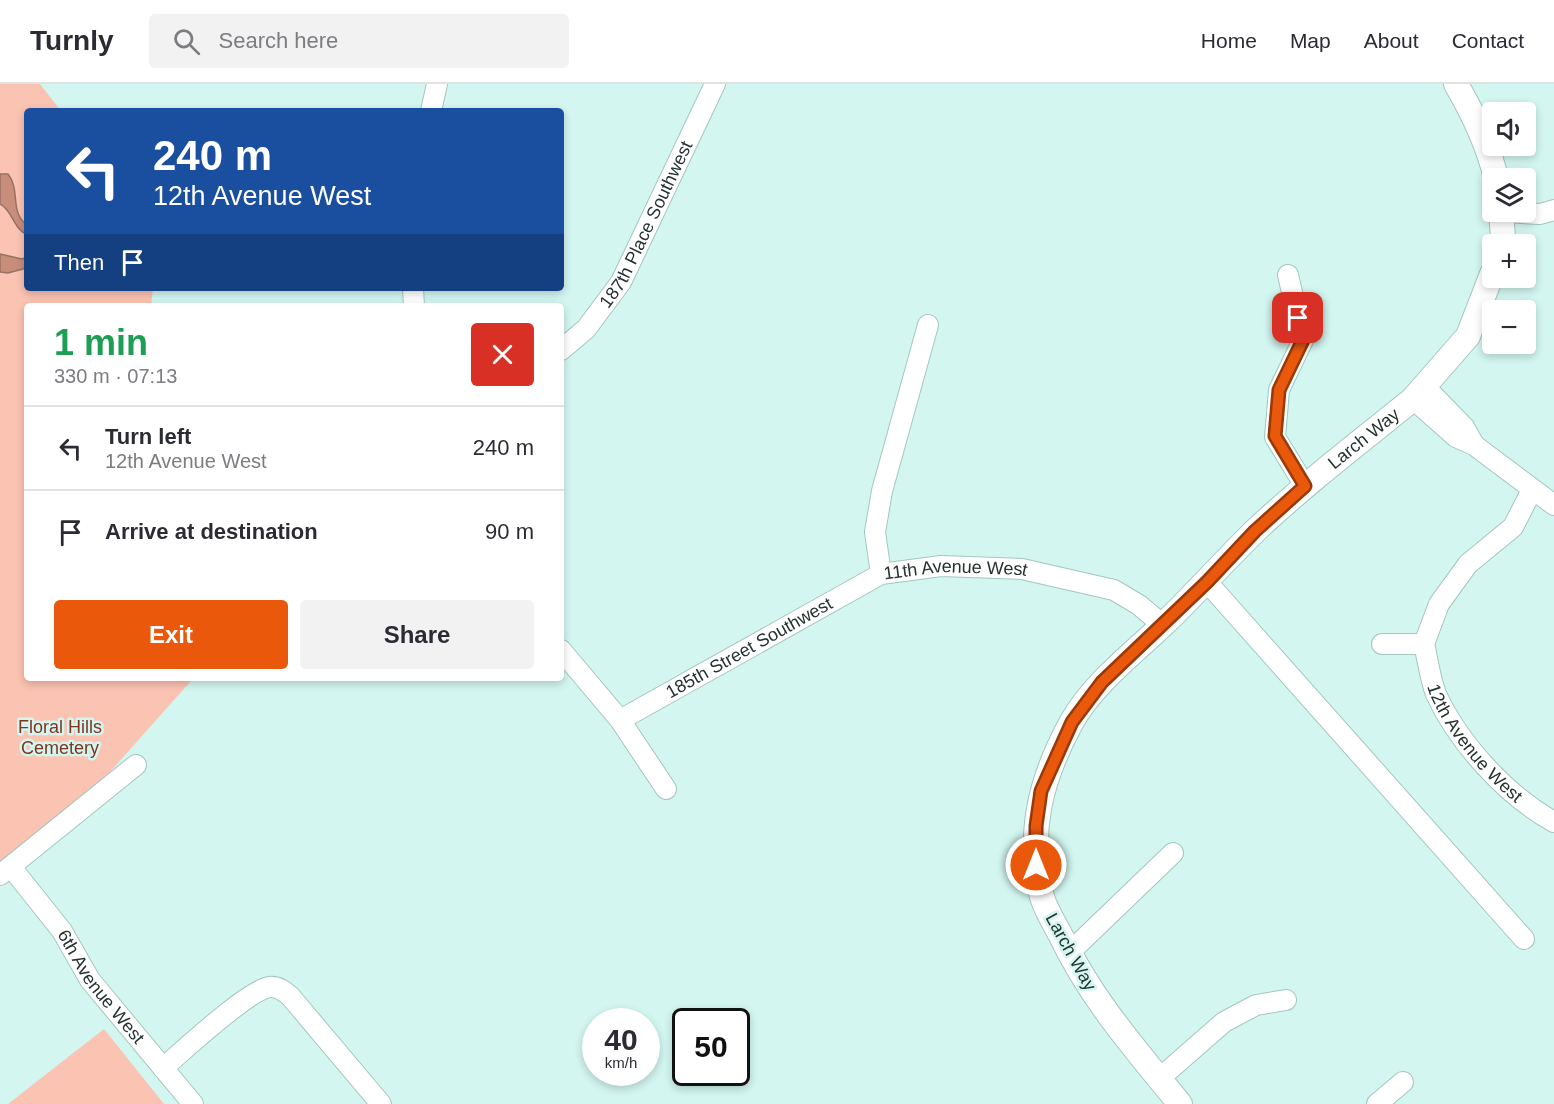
<!DOCTYPE html>
<html lang="en">
<head>
<meta charset="utf-8">
<style>
	:root { --surface:#fff; --page:#f2f2f3; --text:#2b2b33; --muted:#7c7c81; --line:#e1e1e2; --accent:#ea580c }
	body { margin:0; font-family:Helvetica,sans-serif; background:var(--page); color:var(--text); height:100vh; display:flex; flex-direction:column; font-size:22px; white-space:nowrap }
	* { box-sizing:border-box; margin:0 }
	p { font-size:20px; color:var(--muted) }
	.icon { flex:none; width:33px; height:33px; fill:none; stroke:currentColor; stroke-width:2; stroke-linecap:round; stroke-linejoin:round }
	.map { position:relative; flex:1; overflow:hidden }
	.sheet { position:absolute; left:24px; top:219px; width:540px; height:378px; display:flex; flex-direction:column; background:var(--surface); border-radius:6px; box-shadow:0 3px 9px #0003 }
	.sheet>* { flex:none }
	.hud { position:absolute; left:24px; top:24px; width:540px; height:183px; border-radius:6px; box-shadow:0 3px 9px #0003; background:#1a4fa0; color:#fff; overflow:hidden }
	.controls { position:absolute; left:1482px; top:18px; display:grid; gap:12px }
	.controls a { display:grid; place-items:center; width:54px; height:54px; border-radius:6px; background:var(--surface); box-shadow:0 3px 9px #0003; font-size:30px }
	.speed { position:absolute; left:582px; top:924px; display:flex; gap:12px; font-size:30px; font-weight:700; text-align:center }
	.speed>* { display:grid; place-content:center; width:78px; height:78px; border-radius:50%; background:var(--surface); box-shadow:0 3px 9px #0003; line-height:1 }
	.speed small { font-size:15px; font-weight:400 }
	.speed .limit { border:3px solid #111; border-radius:9px; background:#fff; color:#111 }
	.pin { position:absolute; display:grid; place-items:center; width:51px; height:51px; color:#fff; margin:-26px; border-radius:12px; box-shadow:0 3px 9px #0006 }
	.me { position:absolute; width:66px; margin:-33px; rotate:0deg; stroke-linejoin:round; filter:drop-shadow(0 0 4px #0008) }
	.turn { display:flex; align-items:center; gap:21px; height:126px; padding:0 30px; font-size:27px }
	.turn .icon { width:78px; height:78px; stroke-width:2.5 }
	.turn b { display:block; font-size:42px; line-height:51px }
	.then { display:flex; align-items:center; height:57px; padding:0 30px; background:#0003; gap:12px; font-size:22px }
	.round { display:grid; place-items:center; flex:none; width:63px; height:63px; border-radius:6px; background:var(--page) }
	.overview { display:flex; align-items:center; justify-content:space-between; height:102px; padding:0 30px }
	h1 { font-size:36px; font-weight:600; line-height:45px; color:#1e9e55 }
	.cta { display:flex; gap:12px; margin-top:auto; padding:12px 30px }
	.cta a { flex:1; height:69px; border-radius:6px; background:var(--accent); color:#fff; font-size:24px; font-weight:600; line-height:69px; text-align:center }
	.cta a+a { background:var(--page); color:var(--text) }
	ul { padding:0; list-style:none }
	li { display:flex; align-items:center; gap:18px; height:84px; padding:0 30px; border-top:2px solid var(--line) }
	li div { flex:1 }
	li b { display:block; font-size:22px }
	li em { font-style:normal }
	header { display:flex; align-items:center; gap:36px; box-sizing:border-box; height:84px; padding:0 30px; background:var(--surface); border-bottom:2px solid var(--line) }
	header strong { font-size:28px }
	nav { display:flex; gap:33px; margin-inline-start:auto; font-size:21px }
	.search { width:420px; height:54px; background:var(--page); display:flex; align-items:center; gap:15px; box-sizing:border-box; padding:0 21px; border-radius:6px; color:var(--muted); font-size:22px }
	.map>svg:first-child { display:block }
	.green { fill:#fbc3b2 }
	.water { fill:#c88d7b; stroke:#977264; stroke-width:1.5 }
	.lines { fill:none; stroke-linecap:round; stroke-linejoin:round }
	.minor-casing { stroke:#a4c6c0; stroke-width:22 }
	.major-casing { stroke:#a4c6c0; stroke-width:26 }
	.minor { stroke:#fff; stroke-width:20 }
	.major { stroke:#fff; stroke-width:24 }
	.route-casing { stroke:#983908; stroke-width:15 }
	.route { stroke:#ea580c; stroke-width:10 }
	.labels { text-anchor:middle; dominant-baseline:central; stroke-width:5; stroke-linejoin:round; paint-order:stroke }
	.street-label { font-size:18px; fill:#253230; stroke:#d3f6f0 }
	.park-label { font-size:18px; fill:#7f3620; stroke:#d3f6f0 }
</style>
</head>
<body>
<header>
<strong>Turnly</strong>
<div class="search"><svg class="icon" aria-label="search" viewBox="0 0 24 24"><circle cx="10" cy="10" r="6"/><path d="M15 15l6 6"/></svg>Search here</div>
<nav><a>Home</a><a>Map</a><a>About</a><a>Contact</a></nav>
</header>
<div class="map">
<svg width="1554" height="1020" viewBox="0 0 1554 1020">
	<rect width="100%" height="100%" fill="#d3f6f0"/>
	<g class="green">
		<path d="M0,0H40L61,27H27V204H153L151,222H27V594H189L190,598L69,734L0,790Z"/>
		<path d="M104,945L164,1020H8Z"/>
	</g>
	<g class="water">
		<path d="M0,90H8C21,106 9,128 27,141V151C12,143 13,127 0,120Z"/>
		<path d="M0,170L22,175L27,173V184L8,189L0,188Z"/>
	</g>
	<g class="lines">
		<g class="minor-casing">
			<g id="minor">
				<path d="M431,27L437,0"/>
				<path d="M1503,128L1540,130L1554,126"/>
				<path d="M1288,191L1303,256L1279,306L1275,353L1305,402"/>
				<path d="M413,204L414,222"/>
				<path id="s1" d="M561,266L586,245L621,198L715,0"/>
				<path d="M1425,303L1464,343L1473,359"/>
				<path d="M1413,315L1456,353L1474,361L1554,421"/>
				<path d="M881,490L875,448L882,407L928,241"/>
				<path d="M1207,498L1524,855"/>
				<path d="M1382,560H1424L1439,520L1468,480L1513,443L1532,406"/>
				<path id="s2" d="M1424,560C1428,576 1430,595 1436,610C1459,660 1507,712 1554,738"/>
				<path d="M561,566L620,636L666,705"/>
				<path id="s3" d="M620,636L881,490L941,482L1022,485L1114,506L1139,521L1163,541"/>
				<path id="s4" d="M11,783L62,847L90,896L193,1020"/>
				<path d="M0,791L136,681"/>
				<path d="M1069,869L1173,769"/>
				<path d="M163,984C183,967 249,905 270,903C278,902 284,907 290,912L381,1020"/>
				<path d="M1160,994L1224,938L1256,921L1286,916"/>
				<path d="M1377,1020L1403,998"/>
			</g>
		</g>
		<g class="major-casing">
			<g id="major">
				<path d="M1456,0C1474,31 1488,60 1496,94"/>
				<path d="M1501,160L1503,153L1501,128"/>
				<path id="s5" d="M1180,1020C1136,966 1090,914 1060,850C1054,839 1046,826 1042,813C1027,749 1040,696 1071,639C1094,598 1134,569 1167,537C1198,507 1226,475 1256,446C1306,399 1360,358 1413,315L1468,252L1492,190"/>
			</g>
		</g>
		<use href="#minor" class="minor"/>
		<use href="#major" class="major"/>
	</g>
	<g class="lines">
		<g class="route-casing">
			<path id="route" d="M1036,781V742L1041,707L1072,638L1102,598L1207,498L1255,447L1305,402L1275,352L1279,306L1303,256L1298,234"/>
		</g>
		<use href="#route" class="route"/>
	</g>
	<g class="labels">
		<g class="street-label">
			<text stroke="none"><textPath href="#s1" startOffset="154">187th Place Southwest</textPath></text>
			<text stroke="none"><textPath href="#s5" startOffset="840">Larch Way</textPath></text>
			<text stroke="none"><textPath href="#s3" startOffset="374">11th Avenue West</textPath></text>
			<text stroke="none"><textPath href="#s3" startOffset="148">185th Street Southwest</textPath></text>
			<text stroke="none"><textPath href="#s2" startOffset="114">12th Avenue West</textPath></text>
			<text transform="translate(1071 868) rotate(61)">Larch Way</text>
			<text stroke="none"><textPath href="#s4" startOffset="150">6th Avenue West</textPath></text>
		</g>
		<g class="park-label">
			<text x="60" y="643">Floral Hills<tspan x="60" dy="21">Cemetery</tspan></text>
		</g>
	</g>
</svg>
<div class="controls">
<a><svg class="icon" aria-label="sound" viewBox="0 0 24 24"><path d="M4 9h4l5-4v14l-5-4H4zM17 9q2 3 0 6"/></svg></a>
<a><svg class="icon" aria-label="layers" viewBox="0 0 24 24"><path d="M12 4l9 5-9 5-9-5zM3 14l9 5 9-5"/></svg></a>
<a>+</a>
<a>−</a>
</div>
<div class="speed"><div>40<small>km/h</small></div><div class="limit">50</div></div>
<div class="pin" style="left:1298px;top:234px;background:#d93025"><svg class="icon" aria-label="arrive" viewBox="0 0 24 24"><path d="M6 21V4h12l-3 4 3 4H6"/></svg></div>
<svg class="me" style="left:1036px;top:781px" viewBox="-20 -20 40 40"><circle r="17" fill="#ea580c" stroke="#fff" stroke-width="3"/><path d="M0-11L8 9 0 5-8 9z" fill="#fff"/></svg>
<div class="hud">
<div class="turn"><svg class="icon" aria-label="left" viewBox="0 0 24 24"><path d="M17 20v-9H6M10 6l-5 5 5 5"/></svg><div><b>240 m</b>12th Avenue West</div></div>
<div class="then">Then<svg class="icon" aria-label="arrive" viewBox="0 0 24 24"><path d="M6 21V4h12l-3 4 3 4H6"/></svg></div>
</div>
<section class="sheet">
<div class="overview"><div><h1>1 min</h1><p>330 m · 07:13</p></div><a class="round" style="background:#d93025;color:#fff"><svg class="icon" aria-label="close" viewBox="0 0 24 24"><path d="M6 6l12 12M18 6L6 18"/></svg></a></div>
<ul>
<li><svg class="icon" aria-label="left" viewBox="0 0 24 24"><path d="M17 20v-9H6M10 6l-5 5 5 5"/></svg><div><b>Turn left</b><p>12th Avenue West</p></div><em>240 m</em></li>
<li><svg class="icon" aria-label="arrive" viewBox="0 0 24 24"><path d="M6 21V4h12l-3 4 3 4H6"/></svg><div><b>Arrive at destination</b></div><em>90 m</em></li>
</ul>
<div class="cta"><a>Exit</a><a>Share</a></div>
</section>
</div>
</body>
</html>
